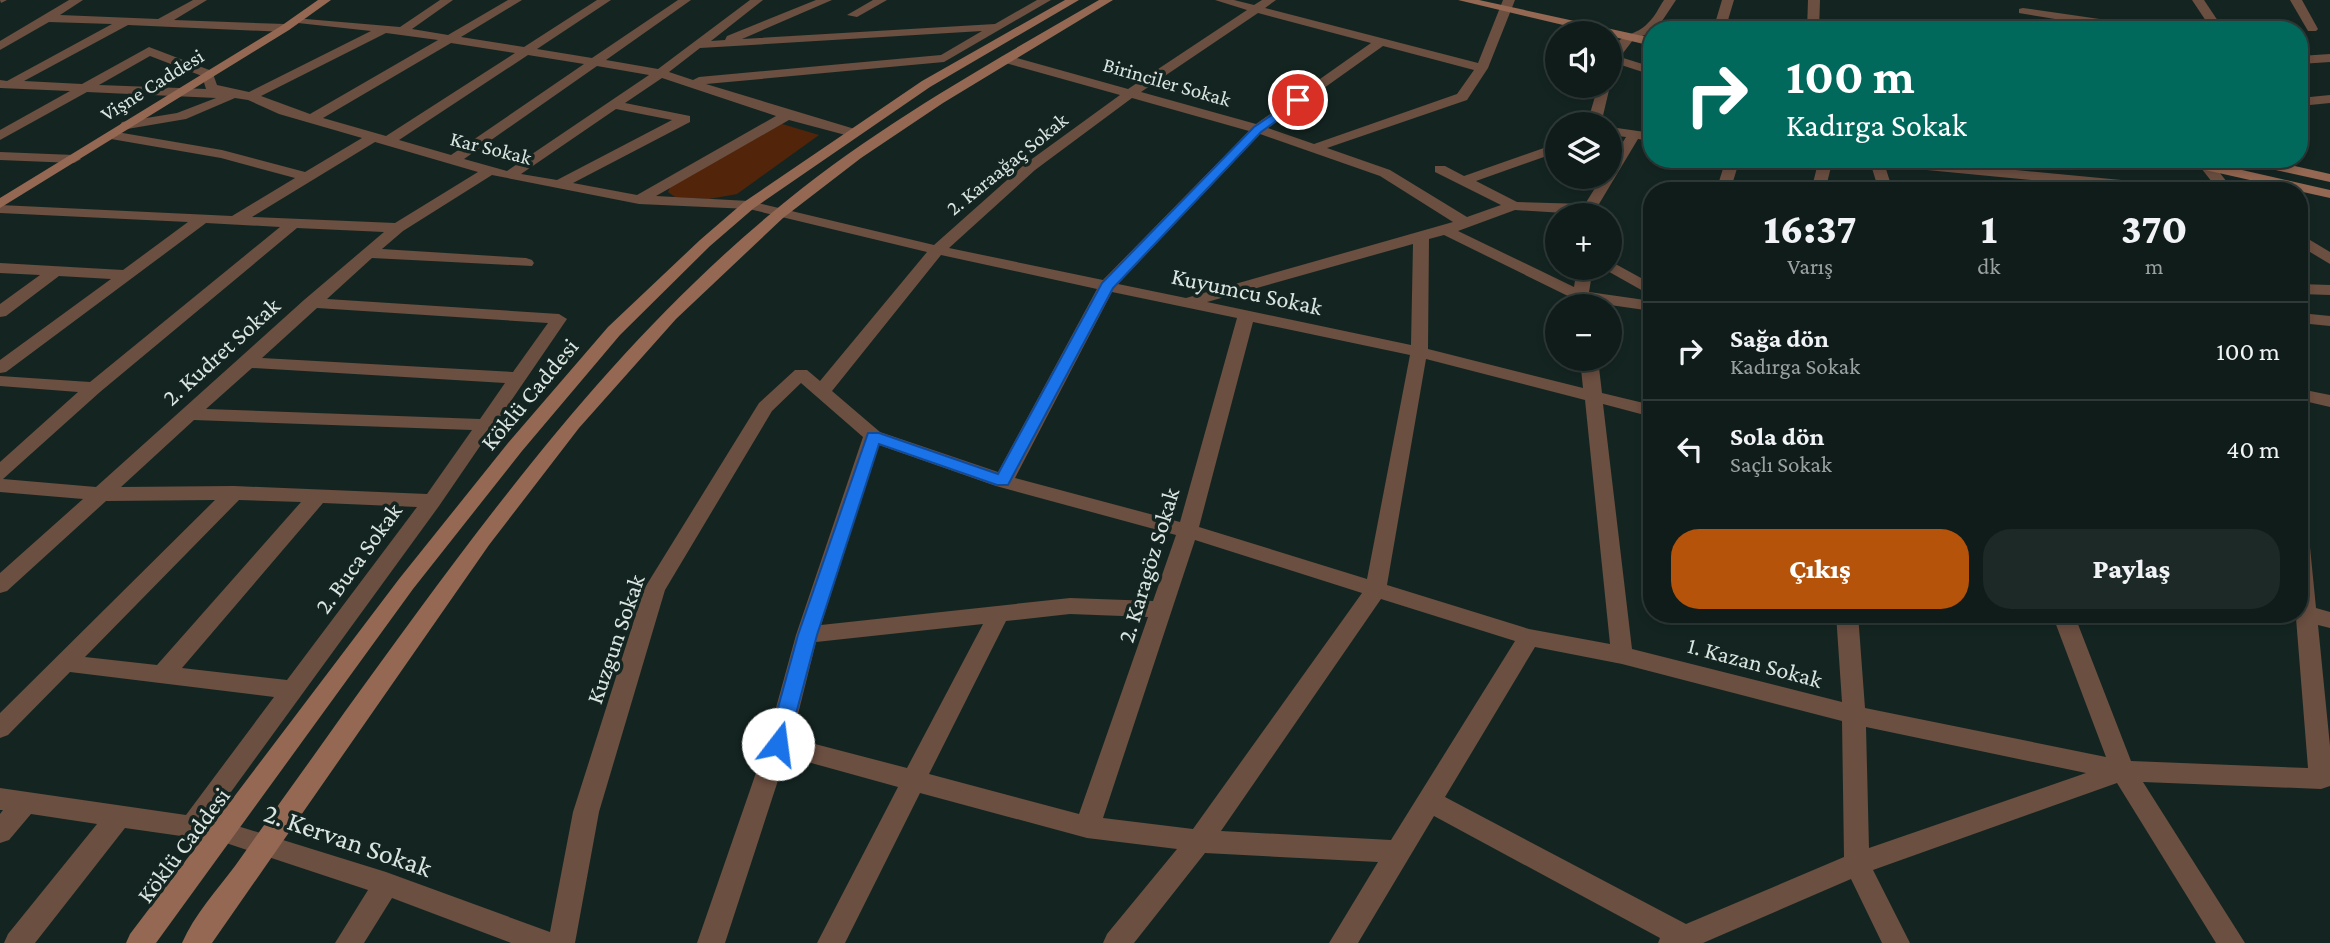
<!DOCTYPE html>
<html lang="tr">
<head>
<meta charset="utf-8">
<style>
	:root { --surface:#0f1c19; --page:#1d2926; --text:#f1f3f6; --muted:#9ba1a2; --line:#2f3a38; --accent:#b45309 }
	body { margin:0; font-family:"Crimson Pro",serif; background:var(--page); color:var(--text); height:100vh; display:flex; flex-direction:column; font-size:26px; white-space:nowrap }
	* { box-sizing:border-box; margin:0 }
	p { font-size:23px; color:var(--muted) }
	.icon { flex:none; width:38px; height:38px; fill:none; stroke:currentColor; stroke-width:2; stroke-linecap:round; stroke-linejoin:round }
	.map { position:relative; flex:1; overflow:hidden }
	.drawer { position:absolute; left:1643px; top:182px; width:665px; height:441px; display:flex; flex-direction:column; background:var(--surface); border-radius:28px; box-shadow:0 4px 10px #0003,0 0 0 2px var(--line) }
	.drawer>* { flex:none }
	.hud { position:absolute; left:1643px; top:21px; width:665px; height:147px; border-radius:28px; box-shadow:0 4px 10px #0003,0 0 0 2px var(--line); background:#00695c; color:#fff; overflow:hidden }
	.fabs { position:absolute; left:1545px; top:21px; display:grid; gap:14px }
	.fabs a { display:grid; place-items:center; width:77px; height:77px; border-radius:50%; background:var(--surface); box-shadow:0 4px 10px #0003,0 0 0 2px var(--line); font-size:35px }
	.pin { position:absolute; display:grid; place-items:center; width:60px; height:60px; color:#fff; margin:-30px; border:4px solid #fff; border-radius:50%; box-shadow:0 2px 7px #0007 }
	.me { position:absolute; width:77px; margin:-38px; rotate:15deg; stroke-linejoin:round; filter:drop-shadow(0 0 5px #0008) }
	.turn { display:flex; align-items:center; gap:24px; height:147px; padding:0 28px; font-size:32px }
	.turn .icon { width:91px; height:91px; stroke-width:2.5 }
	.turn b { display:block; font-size:49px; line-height:60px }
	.eta { display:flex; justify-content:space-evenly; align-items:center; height:119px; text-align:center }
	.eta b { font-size:42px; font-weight:800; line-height:49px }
	.action { display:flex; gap:14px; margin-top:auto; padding:14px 28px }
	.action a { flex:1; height:80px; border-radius:28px; background:var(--accent); color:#fff; font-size:28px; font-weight:800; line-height:80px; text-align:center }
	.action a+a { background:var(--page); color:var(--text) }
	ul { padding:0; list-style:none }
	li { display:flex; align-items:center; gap:21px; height:98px; padding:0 28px; border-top:2px solid var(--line) }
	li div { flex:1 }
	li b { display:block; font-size:26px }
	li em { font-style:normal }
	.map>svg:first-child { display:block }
	.green { fill:#52250a }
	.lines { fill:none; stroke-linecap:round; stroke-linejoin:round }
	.minor { fill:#6b4f41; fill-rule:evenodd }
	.secondary { fill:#946852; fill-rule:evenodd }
	.route { fill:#1a73e8; stroke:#114b97; stroke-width:2 }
	.labels { text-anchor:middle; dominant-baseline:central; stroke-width:7; stroke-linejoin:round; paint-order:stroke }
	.far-street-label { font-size:21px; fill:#dae5e1; stroke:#142521 }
	.street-label { font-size:24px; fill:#dae5e1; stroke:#142521 }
	.near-street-label { font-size:28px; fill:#dae5e1; stroke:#142521 }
</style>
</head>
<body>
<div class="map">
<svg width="2330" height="943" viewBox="0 0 2330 943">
	<rect width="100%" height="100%" fill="#142521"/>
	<path class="green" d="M782,124L819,135L737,194L709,199L675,197L668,192L671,185Z"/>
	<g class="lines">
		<g class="minor">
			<path d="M0,0H7L1,3Z"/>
			<path d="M69,0H83L60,15L158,19L193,0H207L174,20L285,24L291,28L285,32L128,25L24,81L82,84L149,47L212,71L217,85L249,92L371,31L298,23L292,20L294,18L400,27L440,0H453L412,29L448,35L508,0H522L461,37L524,47L597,0H611L537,49L592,58L678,0H691L606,60L658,69L750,0H763L711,41L725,40L727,36L816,0H832L742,39L995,24L1037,0H1051L944,62L706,84L858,130L860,133L853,137L789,120L656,196L749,201L934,245L1025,164L1120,95L1002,62V56H1010L1128,89L1247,10L1215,0H1234L1254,5L1262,0H1276L1265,8L1478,63L1503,0H1515L1488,68L1467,100L1327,148L1390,170L1467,217L1501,205L1435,172V166H1445L1464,176L1558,143V152L1476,181L1517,202L1585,204L1602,177H1610V163L1626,137L1610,135V127L1652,133V141L1638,139L1596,209V215L1515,210L1458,231L1574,287L1577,268H1593L1589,292L1652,301V311L1589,302V306H1573L1572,298L1444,235L1429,239L1428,349L1583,388L1580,359H1598L1602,393L1652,405V417L1603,404L1632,649L1842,702L1836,614H1858L1865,708L2106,757L2052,614H2074L2131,761L2308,768L2296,618L2291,614H2300V540L2307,542L2310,547L2316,608L2330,612V628L2318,625L2330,746V786L2321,789L2143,782L2245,943H2216L2117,783L1873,870L1910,943H1882L1851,879L1703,943H1658L1660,938L1434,816L1358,943H1329L1378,862L1205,853L1134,943H1103L1107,934L1177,849L1087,838L920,793L845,943H817L898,787L786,756L725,943H697L766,744L796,635L863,437L801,383L772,411L665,590L599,812L575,943H511L392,898L364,943H335L368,890L223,842L125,828L35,943H4L8,934L97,824L31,814L9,840L0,843V814L3,810H0V788L186,815L274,697L70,672L8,735L0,738V713L215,500L106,501L7,591L0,593V573L83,499L0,492V462L78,392L0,386V376L90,382L280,227L206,223L6,372L0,373V360L111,279L59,276L6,316L0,317V304L40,275L0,273V263L123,270L188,222L0,213V205L232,216L295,178L221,158L111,139L104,135L111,131L222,150L305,172L362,138L279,114L248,100L235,98L186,119L127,129L120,125L122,122L177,113L216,98L87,92L0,140V130L70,91L0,88V80L7,81L112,24L49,22L0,50V41ZM1258,13L1371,43L1256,124L1141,92ZM982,31L941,55L699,77L693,80L669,72L700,48ZM386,33L438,40L310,114L261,96ZM451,43L515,53L386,136L323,118ZM1383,46L1474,70L1457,94L1314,144L1268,128ZM528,55L584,64L451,155L399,140ZM150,56L202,76L206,89L99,85ZM597,66L649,75L507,171L464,159ZM662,78L776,116L637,195L573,183L690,122V116L625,103ZM1132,98L1249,131L1103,280L949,248L1035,170ZM616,109L672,120L557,180L521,174ZM1260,134L1380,176L1453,222L1186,298L1118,284ZM375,142L478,172L395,223L252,217ZM492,175L639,204L749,209L927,252L820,381L807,370H795L759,403L644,589L573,812L550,932L386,872L212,818L439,506L567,319L559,314L327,299L372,258L532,266L534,263L532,260L526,258L382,249L403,231ZM297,228L384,232L304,300L96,487L3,479L100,392ZM1413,244L1411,345L1207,302ZM941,255L1097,289L998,472L880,432L832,391ZM1112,292L1237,318L1180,522L1015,478ZM317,308L548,323L513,372L262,358ZM1253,322L1410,355L1367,579L1199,527ZM1426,359L1585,400L1610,644L1529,629L1387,585ZM252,368L505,383L480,419L206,409ZM194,420L472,430L427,494L234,486L121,487ZM879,445L996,486L1176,535L1153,601L1070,598L821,625ZM239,500L301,502L157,665L85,657ZM323,503L417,507L287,680L182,668ZM1195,540L1362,593L1193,829L1103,818ZM1381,599L1515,641L1391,840L1221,831ZM1070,614L1148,617L1079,814L929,774L1006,621ZM983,624L907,768L792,738L816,642ZM1535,647L1622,664L1842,721L1844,857L1686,924L1445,797ZM1866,727L2086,773L1869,848Z"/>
			<path d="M873,0H887L857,17L847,15Z"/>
			<path d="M1664,0H1676L1656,30L1633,40L1620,57L1652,67V75L1615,63L1610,66C1610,31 1634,39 1648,23C1655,17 1659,7 1664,0Z"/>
			<path d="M1722,0H1734L1725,30H1713Z"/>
			<path d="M1808,0H1820L1819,30H1807Z"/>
			<path d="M2192,0H2204L2224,30H2212Z"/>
			<path d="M2290,0H2302L2318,29L2316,31H2308Z"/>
			<path d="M2023,8L2148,26L2154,30H2123L2019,13V9Z"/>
			<path d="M1901,22L1905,24L1908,30H1896L1895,26Z"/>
			<path d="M2330,54V62L2300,64V56Z"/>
			<path d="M1598,86H1610L1601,124H1587Z"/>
			<path d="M2330,95V103L2300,106V98Z"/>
			<path d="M0,152L74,155L81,159L74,163L0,160Z"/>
			<path d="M1726,159H1740L1730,191H1716Z"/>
			<path d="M1819,159H1833L1825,191H1811Z"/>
			<path d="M1846,159H1901L2195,187L2202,191H2146L1885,166L1893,191H1879L1871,165L1853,163Z"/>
			<path d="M2194,159H2209L2234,191H2219Z"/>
			<path d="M2300,234L2330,252V264L2300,246Z"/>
			<path d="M1610,261L1652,284V296L1604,269L1610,268Z"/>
			<path d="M2300,284L2330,285V295L2300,294Z"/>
			<path d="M2300,313L2330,316V326L2300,323Z"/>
			<path d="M2300,389L2330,395V407L2300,400Z"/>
		</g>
		<g class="secondary">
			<path d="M318,0H331L289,30L0,208V198L281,26Z"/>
			<path d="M1065,0H1079L930,87L754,208L710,246L620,335L522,451L413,589L156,943H126L130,934L399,579L508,443L608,327L700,240L744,202L922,81Z"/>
			<path d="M1099,0H1113L943,103L861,158L783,218L676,319L579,428L489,545L212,943H182C194,915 217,890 235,866C271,815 308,764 344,713C473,535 603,353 774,211C873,128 987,65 1099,0Z"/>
			<path d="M1458,0H1479L1652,38V46L1610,36V33H1597Z"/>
			<path d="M2167,159H2194L2330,190V198L2174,163Z"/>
			<path d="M2237,159H2264L2330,174V182L2244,163Z"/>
		</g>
	</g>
	<path class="route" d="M1298,97L1304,100L1302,102L1261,132L1113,288L1008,485H997L879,444L817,635L788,744L785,750L778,753L771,750L768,744L798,635L868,433H879L998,474L1102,283L1254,127Z"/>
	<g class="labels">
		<g class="far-street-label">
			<text transform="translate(1167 82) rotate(16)">Birinciler Sokak</text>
			<text transform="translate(152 85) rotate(-32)">Vişne Caddesi</text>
			<text transform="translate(491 148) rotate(14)">Kar Sokak</text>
			<text transform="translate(1007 164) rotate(-39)">2. Karaağaç Sokak</text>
		</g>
		<g class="street-label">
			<text transform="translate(1247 291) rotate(12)">Kuyumcu Sokak</text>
			<text transform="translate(221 351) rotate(-42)">2. Kudret Sokak</text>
			<text transform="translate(529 394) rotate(-50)">Köklü Caddesi</text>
			<text transform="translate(358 558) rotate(-54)">2. Buca Sokak</text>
			<text transform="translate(1148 565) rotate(-73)">2. Karagöz Sokak</text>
			<text transform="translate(615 639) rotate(-71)">Kuzgun Sokak</text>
			<text transform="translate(1755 662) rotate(15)">1. Kazan Sokak</text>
			<text transform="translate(183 845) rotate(-53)">Köklü Caddesi</text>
		</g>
		<g class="near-street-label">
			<text transform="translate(348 840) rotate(19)">2. Kervan Sokak</text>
		</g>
	</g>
</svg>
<div class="fabs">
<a><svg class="icon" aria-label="sound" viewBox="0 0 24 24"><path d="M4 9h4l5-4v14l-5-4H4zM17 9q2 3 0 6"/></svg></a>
<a><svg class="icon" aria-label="layers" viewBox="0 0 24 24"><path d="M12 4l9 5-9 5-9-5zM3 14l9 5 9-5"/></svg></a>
<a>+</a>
<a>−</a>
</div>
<div class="pin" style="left:1298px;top:100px;background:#d93025"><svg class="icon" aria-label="arrive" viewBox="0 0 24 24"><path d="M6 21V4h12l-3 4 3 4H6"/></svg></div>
<svg class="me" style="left:778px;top:744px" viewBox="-20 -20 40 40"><circle r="19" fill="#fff"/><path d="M0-13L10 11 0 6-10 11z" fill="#1a73e8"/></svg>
<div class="hud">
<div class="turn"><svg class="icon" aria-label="right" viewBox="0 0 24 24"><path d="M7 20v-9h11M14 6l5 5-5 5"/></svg><div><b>100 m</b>Kadırga Sokak</div></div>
</div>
<section class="drawer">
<div class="eta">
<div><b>16:37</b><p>Varış</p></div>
<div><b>1</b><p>dk</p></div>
<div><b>370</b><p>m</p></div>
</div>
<ul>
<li><svg class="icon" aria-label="right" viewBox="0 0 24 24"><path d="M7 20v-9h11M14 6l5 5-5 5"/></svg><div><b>Sağa dön</b><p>Kadırga Sokak</p></div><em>100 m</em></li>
<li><svg class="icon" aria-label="left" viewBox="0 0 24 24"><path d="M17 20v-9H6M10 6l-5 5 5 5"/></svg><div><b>Sola dön</b><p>Saçlı Sokak</p></div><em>40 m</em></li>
</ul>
<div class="action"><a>Çıkış</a><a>Paylaş</a></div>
</section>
</div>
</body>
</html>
